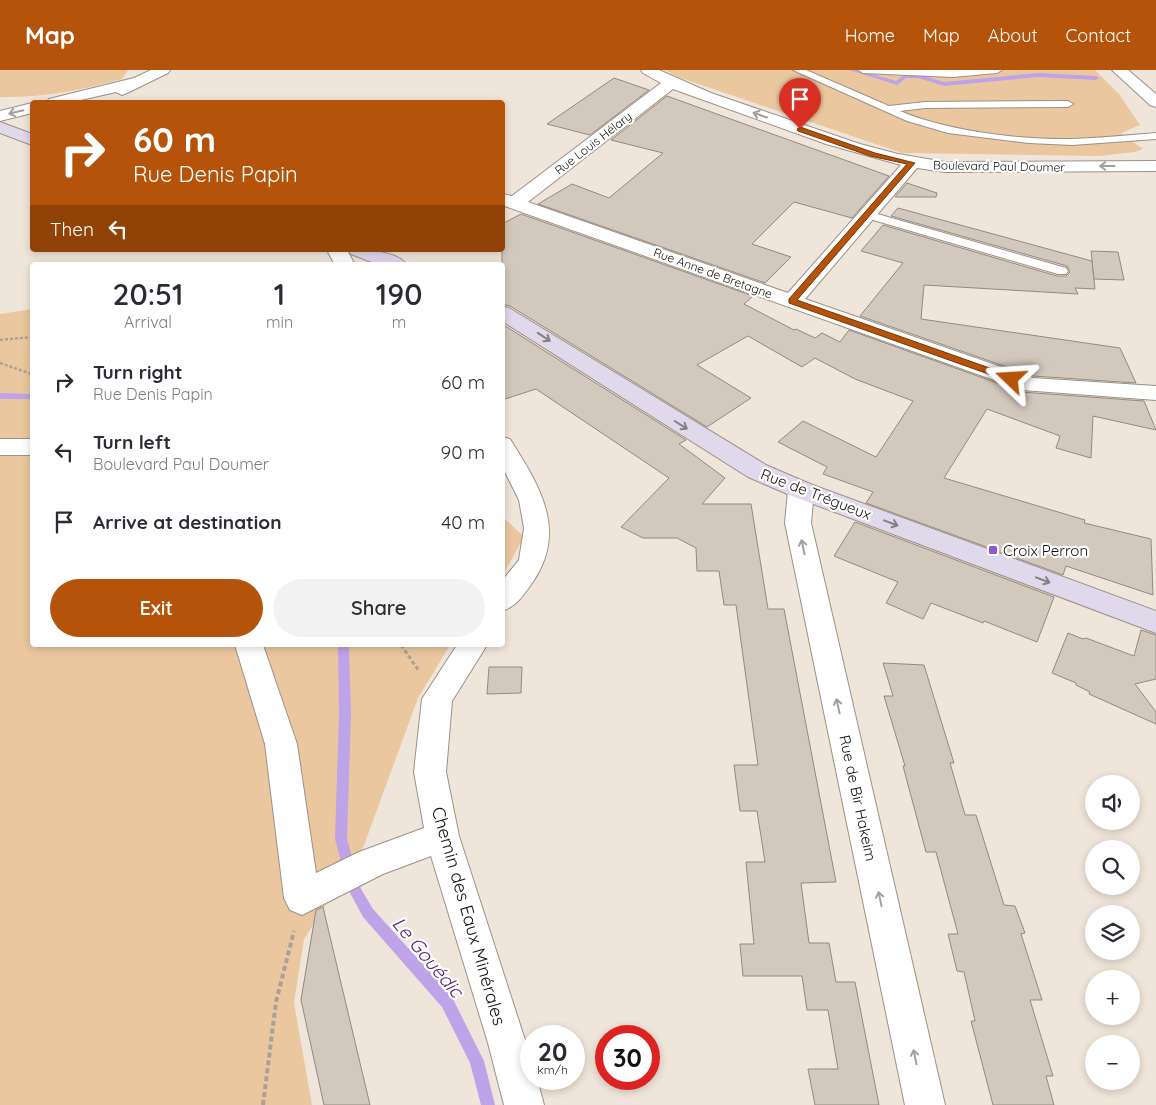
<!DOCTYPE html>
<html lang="en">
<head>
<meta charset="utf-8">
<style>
	:root { --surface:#fff; --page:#f2f2f3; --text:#2b2b33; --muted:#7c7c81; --accent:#b45309 }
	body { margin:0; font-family:Quicksand,sans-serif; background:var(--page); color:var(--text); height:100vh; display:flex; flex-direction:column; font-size:19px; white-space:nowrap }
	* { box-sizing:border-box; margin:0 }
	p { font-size:16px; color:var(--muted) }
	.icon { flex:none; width:28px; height:28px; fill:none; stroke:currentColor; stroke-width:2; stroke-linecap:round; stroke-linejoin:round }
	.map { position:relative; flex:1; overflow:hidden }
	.sheet { position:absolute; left:30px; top:192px; width:475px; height:385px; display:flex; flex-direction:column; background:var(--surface); border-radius:5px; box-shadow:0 2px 8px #0003 }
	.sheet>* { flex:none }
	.top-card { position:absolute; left:30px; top:30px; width:475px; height:152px; border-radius:5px; box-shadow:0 2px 8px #0003; background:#b45309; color:#fff; overflow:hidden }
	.tools { position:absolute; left:1085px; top:705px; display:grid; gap:10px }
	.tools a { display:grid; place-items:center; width:55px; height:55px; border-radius:50%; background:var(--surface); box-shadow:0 2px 8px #0003; font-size:25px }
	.speed { position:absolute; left:520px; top:955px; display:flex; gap:10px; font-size:25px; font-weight:700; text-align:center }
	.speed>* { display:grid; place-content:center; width:65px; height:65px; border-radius:50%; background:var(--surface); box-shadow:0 2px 8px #0003; line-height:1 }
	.speed small { font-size:12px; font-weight:400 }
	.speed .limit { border:8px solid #d22; background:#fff; color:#111 }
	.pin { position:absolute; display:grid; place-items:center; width:42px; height:42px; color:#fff; margin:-51px -21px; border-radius:50% 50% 50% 0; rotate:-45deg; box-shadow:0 0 5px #0007 }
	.pin .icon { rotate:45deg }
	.me { position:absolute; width:55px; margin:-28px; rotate:290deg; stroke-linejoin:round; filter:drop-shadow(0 0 4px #0008) }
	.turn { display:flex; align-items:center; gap:18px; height:105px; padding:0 20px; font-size:22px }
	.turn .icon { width:65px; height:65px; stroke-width:2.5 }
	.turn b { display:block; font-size:35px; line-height:42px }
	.then { display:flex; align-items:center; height:48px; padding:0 20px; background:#0003; gap:10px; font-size:19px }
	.eta { display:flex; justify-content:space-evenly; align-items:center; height:85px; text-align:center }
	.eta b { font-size:30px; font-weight:600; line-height:35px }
	.cta { display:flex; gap:10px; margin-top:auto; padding:10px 20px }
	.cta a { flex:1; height:58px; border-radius:30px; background:var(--accent); color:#fff; font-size:20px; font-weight:600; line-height:58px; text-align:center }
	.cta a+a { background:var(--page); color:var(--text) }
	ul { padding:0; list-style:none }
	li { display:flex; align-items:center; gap:15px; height:70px; padding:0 20px }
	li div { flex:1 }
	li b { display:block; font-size:19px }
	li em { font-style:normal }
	header { display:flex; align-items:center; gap:30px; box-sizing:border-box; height:70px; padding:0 25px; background:var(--accent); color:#fff }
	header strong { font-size:24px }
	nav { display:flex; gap:28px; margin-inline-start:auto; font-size:18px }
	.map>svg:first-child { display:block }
	.green { fill:#ebc79f }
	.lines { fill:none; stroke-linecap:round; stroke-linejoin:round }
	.stream { fill:#bea3e8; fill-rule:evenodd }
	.building { fill:#d2c8bd; stroke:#93897f }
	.service-casing { stroke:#9b9187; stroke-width:2 }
	.minor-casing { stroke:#9b9187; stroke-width:2 }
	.tertiary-casing { stroke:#9b9187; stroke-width:2 }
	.secondary-casing { stroke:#9b9187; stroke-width:2 }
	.path-far2 { stroke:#a9a198; stroke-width:2.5; stroke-dasharray:3 2; stroke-linecap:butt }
	.path-far1 { stroke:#a9a198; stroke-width:3; stroke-dasharray:4 2.5; stroke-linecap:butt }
	.path { stroke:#a9a198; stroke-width:4; stroke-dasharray:5 3; stroke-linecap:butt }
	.service { fill:#fff; fill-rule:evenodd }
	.minor { fill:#fff; fill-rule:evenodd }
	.tertiary { fill:#fff; fill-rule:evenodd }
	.secondary { fill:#e0d8eb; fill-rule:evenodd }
	.oneway { stroke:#a1a09e }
	.oneway2 { stroke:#847e87 }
	.route { fill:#b45309; stroke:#753606 }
	.poi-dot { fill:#8e58d0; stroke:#fff; stroke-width:2 }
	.labels { text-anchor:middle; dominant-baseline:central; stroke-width:4.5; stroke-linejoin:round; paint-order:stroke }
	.far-street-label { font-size:12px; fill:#14110d; stroke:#fff }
	.street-label { font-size:15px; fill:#14110d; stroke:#fff }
	.poi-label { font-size:15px; fill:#14110d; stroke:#fff; text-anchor:start }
	.near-street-label { font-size:18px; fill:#14110d; stroke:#fff }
	.near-water-label { font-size:19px; font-style:italic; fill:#4c2776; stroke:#fff }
</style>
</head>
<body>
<header>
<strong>Map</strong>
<nav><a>Home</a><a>Map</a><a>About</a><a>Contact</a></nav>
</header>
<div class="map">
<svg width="1156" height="1035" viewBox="0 0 1156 1035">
	<rect width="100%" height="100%" fill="#f0e5da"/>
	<g class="green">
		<path d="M0,0H128L122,9C82,20 42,28 0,27Z"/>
		<path d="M665,0H1095L1119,24L1140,55L1121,63L1143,79L1135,82L1099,86L902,83L678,7Z"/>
		<path d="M32,239V575H450L418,628L363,778L304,869L294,933L312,1035H0V244Z"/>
		<path d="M503,447L524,467L503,505Z"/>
	</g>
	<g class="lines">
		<g class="stream">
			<path d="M849,0H858L896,11L905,4H918L944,12L1038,3L1096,6L1099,8L1096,10L1038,7L944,16L918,8H906L897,15Z"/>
			<path d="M0,323L32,324V329H0Z"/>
			<path d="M338,575H348L349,578L351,643L347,769L361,819L373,839L452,927L484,991L495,1035H481L470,993L442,937L363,847L349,821L335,769L339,643Z"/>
		</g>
	</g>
	<g class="building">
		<path d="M614,8L649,20L590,65L547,54Z"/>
		<path d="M667,26L739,52L889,106L852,148L794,132L752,174L791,187L765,213L538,134L572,114L609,128L663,83L611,70Z"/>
		<path d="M907,113L937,123L936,127H895Z"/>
		<path d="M898,138L1092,191L1095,219L1075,218L1078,224L924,215L921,249L1120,278L1136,313L1033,306L860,246L903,193L861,181L883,155L1057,206H1066L1070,202L1067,196L891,146Z"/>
		<path d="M521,144L753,226L744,234L794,260L796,259L815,268L822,263L840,272L849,260L1022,322L1144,331L1156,360L1093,346L1091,388L1056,378L1060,366L987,339L944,408L1085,450L1084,453L1151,469L1153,525L1066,496L1063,505L866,433L873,422L823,404L827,397L778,372L803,351L876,387L913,331L855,309L815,288L802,297L748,266L697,295L751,328L707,357L510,236L502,234V154Z"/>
		<path d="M1091,181L1118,182L1124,210L1094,209Z"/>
		<path d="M502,254L686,370L679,374L725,408L702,434H751L768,539H784L836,812L801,813L809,873H829L836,912H855L879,1035H815L808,999H838L828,940H807L802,906H743L740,874H754L746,792H765L757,741H740L734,695H758L736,535H724L719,501H697L696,478L677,468H643L621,457L669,408L536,319L502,330Z"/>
		<path d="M855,452L1054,527L1037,572L984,551L983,553L931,533L923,549L886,533L898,512L834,486Z"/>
		<path d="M1141,560L1156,565V609L1135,614L1156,642V654L1089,624L1090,622L1076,615V613L1052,603L1068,563L1083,569L1086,568L1134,586Z"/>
		<path d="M883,593L924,595L954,693H950L965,745H976L1004,835L1015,836L1025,863L1021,864L1042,930H1030L1053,1006H1046L1054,1035H993L971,951H975L964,902L957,901L948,864H958L936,782H926L903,696H905L884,626H893Z"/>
		<path d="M489,597H522L521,623L487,624Z"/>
		<path d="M323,837L336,892L370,1035H324L301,930L316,840Z"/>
	</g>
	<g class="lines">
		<g class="service-casing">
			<g id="service">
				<path d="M793,0H806L889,36L925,32L1068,31L1073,34L1068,37L925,38L900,41C947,61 1021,70 1072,69C1100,68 1128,65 1156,63V69L1072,75L1029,73L948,63L907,51Z"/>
				<path d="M858,0H1002L997,3L953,7L863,3Z"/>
				<path d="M867,141L1066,198L1068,201L1066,204H1058L863,147L861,145Z"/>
			</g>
		</g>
		<g class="minor-casing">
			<g id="minor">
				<path d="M151,0H170L168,3L127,23L122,25L116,22L72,32H47L49,29L134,8Z"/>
				<path d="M641,0H659L711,23L860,74L898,84L945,92L1156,91V101L945,102L917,98L805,229L1033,308L1156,316V330L1022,320L502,135V124L512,126L661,13L643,3ZM673,19L826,74L901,95L788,223L528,132Z"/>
				<path d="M32,33V43L0,51V41Z"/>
				<path d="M327,180H347L355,195H335Z"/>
				<path d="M502,367L510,369C541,418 569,463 530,516C522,527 515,537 502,541V511L519,490L524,458L519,430L502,396Z"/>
				<rect x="0" y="369" width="32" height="16"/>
				<path d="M801,411L810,414L814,420L811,453L945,1035H905L785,453L788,420L792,414Z"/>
				<path d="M235,575H263L297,674L316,803L359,782L424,758L414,702L422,629L457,575H487L452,631L446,702L459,766L526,973L531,990V1009H537L544,1035H504L488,973L431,786L383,804L302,845L290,840L284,828L265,674Z"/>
			</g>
		</g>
		<g class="tertiary-casing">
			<path id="tertiary" d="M1112,0H1128L1156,24V37L1150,35Z"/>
		</g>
		<g class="secondary-casing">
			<g id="secondary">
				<path d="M0,52L32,64V75L0,63Z"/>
				<path d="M348,180C365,180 396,180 407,195H379L351,184Z"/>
				<path d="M502,236L509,238L766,395L810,414L1156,541V563L792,426L748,407L502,251Z"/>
			</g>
		</g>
		<g class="path-far2">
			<path d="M0,270L32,267"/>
			<path d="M0,293L32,304"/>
		</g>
		<path class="path-far1" d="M401,575L419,601"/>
		<path class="path" d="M263,1035L276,932L294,861"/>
		<use href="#service" class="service"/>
		<use href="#minor" class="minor"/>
		<use href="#tertiary" class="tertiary"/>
		<use href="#secondary" class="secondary"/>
	</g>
	<defs><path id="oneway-shaft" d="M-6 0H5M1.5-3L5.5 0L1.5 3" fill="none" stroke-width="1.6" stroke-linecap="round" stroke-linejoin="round" transform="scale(1.25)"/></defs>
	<g class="oneway">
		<use href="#oneway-shaft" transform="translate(16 42) rotate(166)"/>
		<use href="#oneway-shaft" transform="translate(760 45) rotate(-161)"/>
		<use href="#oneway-shaft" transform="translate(1107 96) rotate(180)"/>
		<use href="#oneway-shaft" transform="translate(803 477) rotate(-102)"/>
		<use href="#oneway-shaft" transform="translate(838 636) rotate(-102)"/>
		<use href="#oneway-shaft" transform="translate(880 829) rotate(-102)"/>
		<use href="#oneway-shaft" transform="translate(915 987) rotate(-102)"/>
	</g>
	<g class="oneway2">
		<use href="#oneway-shaft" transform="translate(544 267) rotate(33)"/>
		<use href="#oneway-shaft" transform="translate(681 355) rotate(32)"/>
		<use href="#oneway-shaft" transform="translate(891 453) rotate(21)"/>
		<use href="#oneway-shaft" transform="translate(1043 510) rotate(21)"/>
	</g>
	<path class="route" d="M800,57L875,83L915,93L797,230L1015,307V311H1008L789,233V229L907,94L870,86L798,61L797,59Z"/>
	<rect class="poi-dot" x="988" y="475" width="10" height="10" rx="2.5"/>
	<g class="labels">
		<g class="far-street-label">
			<text transform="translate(593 73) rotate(-38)">Rue Louis Hélary</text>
			<text transform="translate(999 96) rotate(1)">Boulevard Paul Doumer</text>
			<text transform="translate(713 203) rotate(20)">Rue Anne de Bretagne</text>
		</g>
		<g class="street-label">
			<text transform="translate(816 424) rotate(21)">Rue de Trégueux</text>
			<text transform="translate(858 728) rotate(78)">Rue de Bir Hakeim</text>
		</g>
		<g class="poi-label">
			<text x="1003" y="480">Croix Perron</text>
		</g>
		<g class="near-street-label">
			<text transform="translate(469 846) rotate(74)">Chemin des Eaux Minérales</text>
		</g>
		<g class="near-water-label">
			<text transform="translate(428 887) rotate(50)">Le Gouédic</text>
		</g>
	</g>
</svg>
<div class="tools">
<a><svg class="icon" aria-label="sound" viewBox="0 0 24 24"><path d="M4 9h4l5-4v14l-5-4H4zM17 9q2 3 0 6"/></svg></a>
<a><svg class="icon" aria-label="search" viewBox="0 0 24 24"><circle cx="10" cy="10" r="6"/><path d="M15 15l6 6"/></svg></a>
<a><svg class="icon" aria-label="layers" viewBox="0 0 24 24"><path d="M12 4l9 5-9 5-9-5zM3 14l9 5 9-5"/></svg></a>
<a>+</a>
<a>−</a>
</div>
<div class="speed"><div>20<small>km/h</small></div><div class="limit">30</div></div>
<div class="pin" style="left:800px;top:59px;background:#d93025"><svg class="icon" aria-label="arrive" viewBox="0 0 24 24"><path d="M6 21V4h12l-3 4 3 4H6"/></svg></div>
<svg class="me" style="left:1011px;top:309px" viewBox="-20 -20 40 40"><path d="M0-17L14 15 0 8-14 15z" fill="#b45309" stroke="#fff" stroke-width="4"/></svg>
<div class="top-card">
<div class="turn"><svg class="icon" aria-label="right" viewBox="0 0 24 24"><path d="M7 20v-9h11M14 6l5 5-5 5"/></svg><div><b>60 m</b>Rue Denis Papin</div></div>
<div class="then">Then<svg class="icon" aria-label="left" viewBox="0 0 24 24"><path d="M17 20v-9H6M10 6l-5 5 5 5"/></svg></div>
</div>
<section class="sheet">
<div class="eta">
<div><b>20:51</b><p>Arrival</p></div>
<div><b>1</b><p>min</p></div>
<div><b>190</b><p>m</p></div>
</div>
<ul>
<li><svg class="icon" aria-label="right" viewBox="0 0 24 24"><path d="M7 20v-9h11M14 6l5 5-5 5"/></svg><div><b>Turn right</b><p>Rue Denis Papin</p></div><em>60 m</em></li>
<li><svg class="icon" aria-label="left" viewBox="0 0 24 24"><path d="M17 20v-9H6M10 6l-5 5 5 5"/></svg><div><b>Turn left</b><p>Boulevard Paul Doumer</p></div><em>90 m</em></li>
<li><svg class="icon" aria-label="arrive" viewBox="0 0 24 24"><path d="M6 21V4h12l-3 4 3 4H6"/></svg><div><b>Arrive at destination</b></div><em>40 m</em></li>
</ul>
<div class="cta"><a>Exit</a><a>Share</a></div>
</section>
</div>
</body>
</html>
